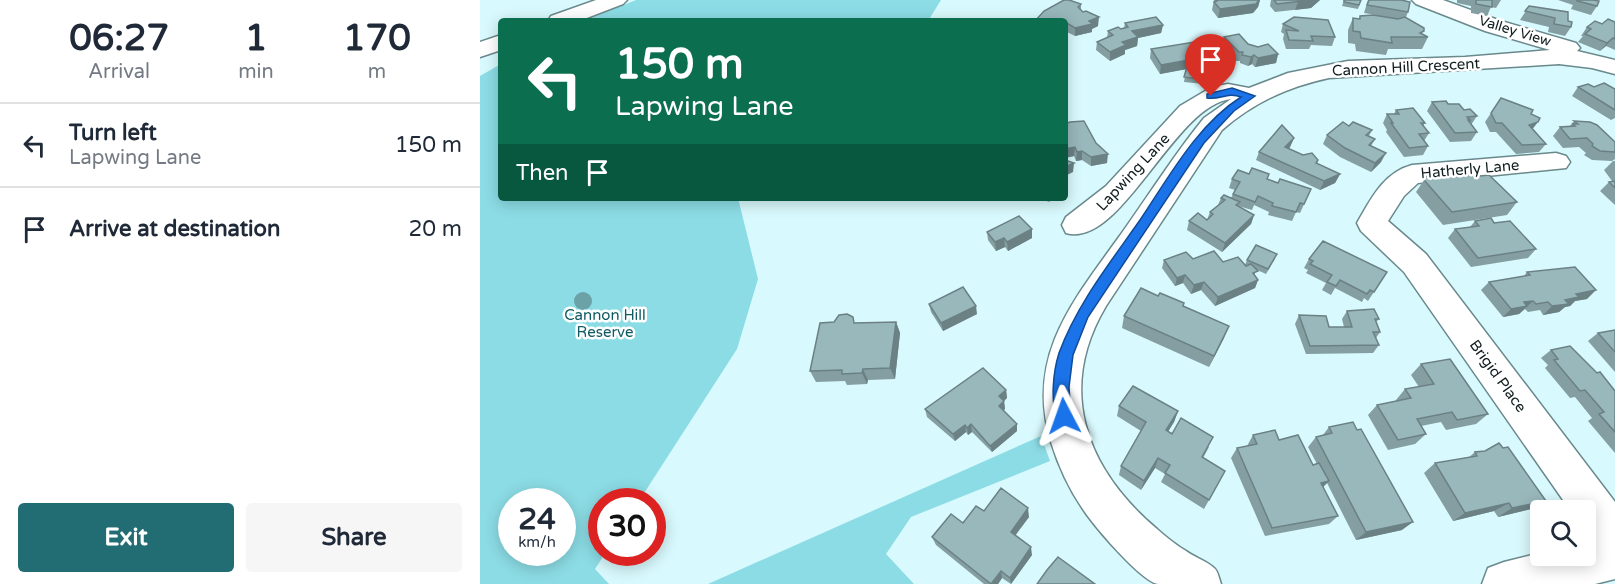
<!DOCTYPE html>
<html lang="en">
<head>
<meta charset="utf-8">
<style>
	:root { --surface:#fff; --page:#f6f6f7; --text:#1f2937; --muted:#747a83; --line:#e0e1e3; --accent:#226c74 }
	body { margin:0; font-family:"Varela Round",sans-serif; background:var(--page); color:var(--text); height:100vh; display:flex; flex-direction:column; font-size:22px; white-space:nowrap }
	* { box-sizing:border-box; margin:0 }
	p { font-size:20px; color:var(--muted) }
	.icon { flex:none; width:33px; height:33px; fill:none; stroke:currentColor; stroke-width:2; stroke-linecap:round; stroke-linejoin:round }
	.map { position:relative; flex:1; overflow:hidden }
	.details { display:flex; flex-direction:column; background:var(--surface); width:480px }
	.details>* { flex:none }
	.banner { position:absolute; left:18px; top:18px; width:570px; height:183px; border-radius:6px; box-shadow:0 3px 15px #0003; background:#0b6e4f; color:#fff; overflow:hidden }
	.controls { position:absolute; left:1050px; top:500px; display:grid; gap:12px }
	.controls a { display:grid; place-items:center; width:66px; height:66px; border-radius:6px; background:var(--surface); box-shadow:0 3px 15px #0003; font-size:30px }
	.speed { position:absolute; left:18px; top:488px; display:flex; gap:12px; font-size:30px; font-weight:700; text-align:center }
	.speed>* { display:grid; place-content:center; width:78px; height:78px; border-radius:50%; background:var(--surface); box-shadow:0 3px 15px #0003; line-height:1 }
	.speed small { font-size:15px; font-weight:400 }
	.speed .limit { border:9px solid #d22; background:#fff; color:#111 }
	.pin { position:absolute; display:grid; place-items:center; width:51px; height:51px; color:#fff; margin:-62px -26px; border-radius:50% 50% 50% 0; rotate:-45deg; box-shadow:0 0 6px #0007 }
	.pin .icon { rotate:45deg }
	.me { position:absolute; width:66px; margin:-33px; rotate:356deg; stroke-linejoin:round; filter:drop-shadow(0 0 4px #0008) }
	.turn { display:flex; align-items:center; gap:21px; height:126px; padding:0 18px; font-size:27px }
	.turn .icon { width:78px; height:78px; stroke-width:2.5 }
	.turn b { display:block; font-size:42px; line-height:51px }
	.then { display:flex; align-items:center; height:57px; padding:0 18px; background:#0003; gap:12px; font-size:22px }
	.eta { display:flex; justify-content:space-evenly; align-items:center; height:102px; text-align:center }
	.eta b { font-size:36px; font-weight:700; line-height:42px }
	.button { display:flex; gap:12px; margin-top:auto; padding:12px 18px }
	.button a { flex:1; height:69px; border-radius:6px; background:var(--accent); color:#fff; font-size:24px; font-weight:700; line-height:69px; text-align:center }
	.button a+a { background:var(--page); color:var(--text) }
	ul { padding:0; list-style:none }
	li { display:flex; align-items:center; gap:18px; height:84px; padding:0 18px; border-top:2px solid var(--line) }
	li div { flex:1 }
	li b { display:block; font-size:22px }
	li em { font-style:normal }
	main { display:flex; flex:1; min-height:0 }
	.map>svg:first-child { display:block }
	.green { fill:#8cdce5; fill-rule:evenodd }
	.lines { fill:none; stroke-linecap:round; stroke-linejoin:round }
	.minor-casing { stroke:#6a898c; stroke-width:3 }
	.minor { fill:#fff; fill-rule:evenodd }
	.tree { fill:#6aa2a7 }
	.wall { fill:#849ea2 }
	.shaded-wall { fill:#6b8184 }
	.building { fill:#99b8bc; stroke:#6b8184; stroke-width:1.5 }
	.route { fill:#1a73e8; stroke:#114b97; stroke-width:1.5 }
	.labels { text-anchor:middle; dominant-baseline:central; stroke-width:5; stroke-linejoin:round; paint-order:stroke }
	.far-street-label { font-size:14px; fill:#111d1e; stroke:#fff }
	.street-label { font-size:15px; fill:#111d1e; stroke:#fff }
	.park-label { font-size:15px; fill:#105a61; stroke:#fff }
</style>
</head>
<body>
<main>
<section class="details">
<div class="eta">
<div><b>06:27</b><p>Arrival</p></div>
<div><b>1</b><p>min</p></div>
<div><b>170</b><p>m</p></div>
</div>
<ul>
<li><svg class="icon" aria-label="left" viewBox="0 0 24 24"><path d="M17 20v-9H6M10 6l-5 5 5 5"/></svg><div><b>Turn left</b><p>Lapwing Lane</p></div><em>150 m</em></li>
<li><svg class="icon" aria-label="arrive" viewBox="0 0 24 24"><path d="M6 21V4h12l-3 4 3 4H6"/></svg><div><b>Arrive at destination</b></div><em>20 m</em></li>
</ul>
<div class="button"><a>Exit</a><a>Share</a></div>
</section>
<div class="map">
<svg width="1135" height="584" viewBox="0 0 1135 584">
	<rect width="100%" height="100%" fill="#d8f9fd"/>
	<g class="green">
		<path d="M156,0H461L448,21H104Z"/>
		<path d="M21,64V198H258L278,279L257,349L159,501H122V552H126L115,569L129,584H0V76ZM32,501H82V552H32Z"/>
		<path d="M561,436L570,461L431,517L406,554L434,584H228Z"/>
	</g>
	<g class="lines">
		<g class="minor-casing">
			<g id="minor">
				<path d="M116,0H147L143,4L99,21H68L71,16Z"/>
				<path d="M932,0H963L1021,21L1096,43L1100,48L1097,51L1135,60V74L1112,68L1079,64L849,78C808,87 774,102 742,130L626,306C576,390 606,469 677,529C686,537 696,545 706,551C714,557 727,561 734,568C738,571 739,579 741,584C722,584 697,584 678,584C661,581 618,530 607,515C591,493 579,468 571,442C545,357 593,301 639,237C664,202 687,166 713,132L724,118L751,99C694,105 641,249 586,233L582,225L586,217L626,186L700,106L732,87L748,84L769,88L808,73L868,61L985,57L1070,50L1005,31L936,4Z"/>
				<path d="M21,35V50L0,57V42Z"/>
				<path d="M1076,153L1086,156L1090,162L1086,168L938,183L924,196L908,221L946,254L1135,502V579L1115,584H1002L1008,568L1024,562L1060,553V555H1106V542L1112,541L1106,532V510H1090L924,272L881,231L877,223C891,199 903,173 932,165Z"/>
			</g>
		</g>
		<use href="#minor" class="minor"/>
	</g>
	<circle class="tree" cx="103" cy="301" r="9"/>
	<g class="wall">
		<path d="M734,0H780L778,7L773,13L738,18L732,10Z"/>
		<path d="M791,0H840L831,8L795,12L790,6Z"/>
		<path d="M864,0H881L878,9L862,6Z"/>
		<path d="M888,0H921L928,12L926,17L943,34L948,37L942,49H908L906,55L876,51L875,44L868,43V30L873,18L879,19L880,16L896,15L884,13Z"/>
		<path d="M975,0H1021L1016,8L1011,7L1007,16L991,13V6L977,3V0Z"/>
		<path d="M1078,0H1113L1117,6L1111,15L1091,9L1093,5Z"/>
		<path d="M601,4V10L618,26L612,29V32L595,36L585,31V21H555Z"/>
		<path d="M1049,6L1088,21L1091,27L1085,36L1068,32L1069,27L1040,20Z"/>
		<path d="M1135,22V50L1126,46L1120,51L1098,42L1103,36H1101L1107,27Z"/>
		<path d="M645,23L683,25L681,33L658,38L657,46L645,50V54L630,61L616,50L617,42L627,38L628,31L644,28Z"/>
		<path d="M803,24L855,37L852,46L831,45L829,49H806L803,39L804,34L801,32Z"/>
		<path d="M744,37L798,54L796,63L775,67L772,64L768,66L760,63V61H756L742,46Z"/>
		<path d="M671,49L731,56L729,65L713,68L725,80L724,84L704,82L706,69L680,74L670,58Z"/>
		<path d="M1098,87H1114L1135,89V118L1131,120L1092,96Z"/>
		<path d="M1021,98L1053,129L1066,144L1059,152L1036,154L1016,132H1010L1005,122Z"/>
		<path d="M952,102L968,104L997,116L991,125L997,132L991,141L970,142L947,111Z"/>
		<path d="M916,110L945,123L943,126L949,133L944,141L948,146L943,155L924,157L906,132L907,130L903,123L907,114H914Z"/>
		<path d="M1094,121L1135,142V159L1132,161L1112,160L1104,155L1106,153L1099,147L1083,148L1073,136L1080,127L1090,126Z"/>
		<path d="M585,124L627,163L611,166L602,160L596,161L594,156L585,158Z"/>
		<path d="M869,126L892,130L889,136L895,139L891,146L901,162L891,172L860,157L843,144L847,135Z"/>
		<path d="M814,138L810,147L809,149L823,155L838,160L837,164L860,174L855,183L840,190L776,160L779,152Z"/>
		<path d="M1133,161H1135V205L1120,191L1129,182L1132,181L1124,170Z"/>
		<path d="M1000,176L1037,202L1027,215L963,225L936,192L944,180Z"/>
		<path d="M752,179H787L798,183L831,189L820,213L816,212L812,221L788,215L789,212L774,205L772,210L758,206L774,215L771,224L742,252L707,230L709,221L727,220L730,212L738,205L741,198H751L755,190L749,188Z"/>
		<path d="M559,198H573L569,202Z"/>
		<path d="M995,221L1014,223L1056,249L1048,258L991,267L968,238L975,229L990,227Z"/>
		<path d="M552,229V238L528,251L525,247L516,251L508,240L507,232Z"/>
		<path d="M713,259L766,266H767L765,265L767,260L795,259L786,274L775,269V277L778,280L775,288L735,306L721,290L711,294L703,283L695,286L682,268L684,260Z"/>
		<path d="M829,259L907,272L888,301L884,298L882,302L855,288L851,295L842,290L846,283L826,273L828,270L824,268Z"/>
		<path d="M1047,272L1107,299L1095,301L1090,306L1085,307L1079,312L1063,315L1060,310L1048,312L1045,309L1039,314L1023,317L1001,290L1009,282L1044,276Z"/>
		<path d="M678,296L704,303L703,306L744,338L729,367L642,328L644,316Z"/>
		<path d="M449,304L497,314L463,331L451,312Z"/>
		<path d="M867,311L899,319L896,322L900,332L896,338L899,345L893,353L826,354L815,324L819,315L849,327H864L862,319Z"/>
		<path d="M416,322L420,333L415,379L388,380L387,384L367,385L365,381L336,382L330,371L376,323Z"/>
		<path d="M1135,330V372L1108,341L1118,333Z"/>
		<path d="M1071,350L1135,391V453L1108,421L1112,418L1095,397L1090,398L1065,368L1068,365L1061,358Z"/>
		<path d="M941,364L1008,414L996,424L966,430L961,422L941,426L946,434L935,444L908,450L888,415L897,405L916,401V400L925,389L939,387L931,375Z"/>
		<path d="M526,390L527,398L524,401L525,409L523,411L537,424V431L512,452L492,432L488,435L486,432L475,441L447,417L445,409Z"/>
		<path d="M639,406L698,411L694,422L688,431L729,447L723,458L729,500L724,509L681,482L685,474L675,468L661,490L639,475L641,466L661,431L637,416Z"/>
		<path d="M849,427L922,530L876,540L847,483L843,487L858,516L849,524L785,536L751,458L757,448L767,446L773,435L799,440L833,465L837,464L828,447L836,437L843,435Z"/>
		<path d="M995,452L1051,509L1018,517L1014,511L973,521L944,473L955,463L988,458Z"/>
		<path d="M504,511L549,517L535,535L552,555L531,584L522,578L518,584H504L456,545L452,537Z"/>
	</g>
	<g class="shaded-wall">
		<path d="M780,0L778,7L773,13L738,18L740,9Z"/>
		<path d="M832,0H840L831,8L815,10L818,2Z"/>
		<path d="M619,17L618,26L612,29V32L595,36V28Z"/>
		<path d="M683,25L681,33L658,38L657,46L645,50V54L630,61V52L642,42L652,31Z"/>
		<path d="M1133,38L1126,46L1120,51L1127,43Z"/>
		<path d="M798,54L796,63L775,67L778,58Z"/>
		<path d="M774,55L772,64L768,66L771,57Z"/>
		<path d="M731,56L729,65L680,74L681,65Z"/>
		<path d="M1058,122L1051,131L1049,125Z"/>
		<path d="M814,138L810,147L802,156L805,147Z"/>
		<path d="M595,147L594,156L585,158V149Z"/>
		<path d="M602,151V160L596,161L597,152Z"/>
		<path d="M906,153L901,162L891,172L895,163Z"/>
		<path d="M628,154L627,163L611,166V157Z"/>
		<path d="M594,163L593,172L585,176V167Z"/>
		<path d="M860,174L855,183L840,190L844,181Z"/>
		<path d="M774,215L771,224L742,252L745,243Z"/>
		<path d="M552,229V238L528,251L527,242Z"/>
		<path d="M524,238L525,247L516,251L515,242Z"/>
		<path d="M705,275L703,283L695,286L697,278Z"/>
		<path d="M778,280L775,288L735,306L738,297Z"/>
		<path d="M724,282L721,290L711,294L714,285Z"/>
		<path d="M1116,290L1107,299L1095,301L1090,306L1085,307L1079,312L1063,315L1072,306L1096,294Z"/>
		<path d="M1053,301L1039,314L1023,317L1031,309L1044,302Z"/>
		<path d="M496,306L497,314L463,331L461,323Z"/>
		<path d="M416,322L420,333L415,379L410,368Z"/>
		<path d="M749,326L744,338L729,367L734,356Z"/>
		<path d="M383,369L388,380L387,384L382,373Z"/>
		<path d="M526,390L527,398L520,404L519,396Z"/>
		<path d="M524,401L525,409L519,414V406Z"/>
		<path d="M698,411L694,422L683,440L686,430Z"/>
		<path d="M491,424L492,432L488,435L487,428Z"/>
		<path d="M537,424V431L512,452L510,446Z"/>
		<path d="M485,425L486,432L475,441L473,434Z"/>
		<path d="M678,458L675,468L661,490L664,481Z"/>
		<path d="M849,481L840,490L841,483Z"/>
		<path d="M1066,501L1051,509L1018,517L1032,508Z"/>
		<path d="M1029,503L1014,511L973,521L985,513Z"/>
		<path d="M548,508L549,517L532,540L531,532Z"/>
		<path d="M933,522L922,530L876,540L886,532Z"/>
		<path d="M551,547L552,555L531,584L530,578Z"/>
		<path d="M521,571L522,578L518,584H512Z"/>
	</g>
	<g class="building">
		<path d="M584,0H589L601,4L598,7L603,12L606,11L619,17L609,21L612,24L595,28L585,22V21L579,19L577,21H555L564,11Z"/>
		<path d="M736,0H779L776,4L740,9L734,2L737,1Z"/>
		<path d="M794,0H832L797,4Z"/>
		<path d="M864,0H881L879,5L864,2Z"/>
		<path d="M889,0H921L930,2L928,12L887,5Z"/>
		<path d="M996,0H1012V7L996,4Z"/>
		<path d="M1097,0H1113L1119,1L1117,6L1097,1Z"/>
		<path d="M1049,6L1088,12V21L1092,22L1091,27L1074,24L1075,18L1045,11Z"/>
		<path d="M893,15L918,19L925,17L944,28V31L940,33L948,37H911L912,43L881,38L880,32L873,31V18L880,19V16Z"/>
		<path d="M676,17L683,25L652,31L658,37L642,42L646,45L630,52L617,42L633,35L628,31L638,27L641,29L648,27L645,23Z"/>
		<path d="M814,17L848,20L855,37L831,36L833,41L809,40L806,30L819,31L803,24Z"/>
		<path d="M1128,19L1135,22V39L1133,38L1127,43L1105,34L1111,29L1107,27L1115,21L1122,24Z"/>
		<path d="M759,34L768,44L778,47L788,44L798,54L778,58L774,55L771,57L762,55L763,52H759L744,37Z"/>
		<path d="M727,40L731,56L681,65L671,49Z"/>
		<path d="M707,67L726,70L725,80L704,77Z"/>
		<path d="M1124,83L1135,89V110L1098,87L1108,84L1114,87Z"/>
		<path d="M1021,98L1053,110L1051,114L1060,118L1058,122L1049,125L1066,144L1042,145L1022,123H1016L1011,113Z"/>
		<path d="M966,101L968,104H979L984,110L990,109L997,116L987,117L990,120H988L997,132L975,133L952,102Z"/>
		<path d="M933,108L945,123H941L949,133L939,134L948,146L929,148L911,123H913L907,114H919L916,110Z"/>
		<path d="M604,121L616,143L628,154L611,157L602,151L597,152L595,147L585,149V132H586L585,124L590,122Z"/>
		<path d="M1094,121L1110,122L1117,125L1135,142V152L1120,151L1112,146L1113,144L1107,138L1090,139L1080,127L1095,126L1093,124H1098Z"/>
		<path d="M863,122L869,126L873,122L892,130L886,135L895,139L889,145L906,153L895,163L865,148L847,135Z"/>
		<path d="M802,125L814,138L805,147L823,155L832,153L838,160L836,163L860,174L844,181L779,152Z"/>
		<path d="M585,160L594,163L585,167Z"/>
		<path d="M992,167L1000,176L1009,175L1037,202L972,212L944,180L949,172Z"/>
		<path d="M772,168L789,174L787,179L798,183L800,179L831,189L824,204L820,203L816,212L792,206L793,203L778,196L775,202L753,194L760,182L752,179L758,170L769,174Z"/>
		<path d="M1135,181V188L1129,182Z"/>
		<path d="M744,195L760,202L756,205L774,215L745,243L709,221L718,213L727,220L733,214L730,212L745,200L741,198Z"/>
		<path d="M539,216L552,229L527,242L524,238L515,242L507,232Z"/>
		<path d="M1011,218L1014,223L1030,221L1056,249L998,258L975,229L999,226L995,221Z"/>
		<path d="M843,241L907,272L894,292L890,290L887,294L860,280L856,286L847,282L852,275L830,264L833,261L829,259Z"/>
		<path d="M776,245L797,254L788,269L767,260Z"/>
		<path d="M734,251L743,262L758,257L766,266L771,264L778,271L773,273L778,280L738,297L724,282L714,285L705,275L697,278L684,260L706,252L713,259Z"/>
		<path d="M1095,267L1116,290L1096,294L1099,297L1085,300L1089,304L1072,306L1068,302L1056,304L1053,301L1044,302L1047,306L1031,309L1009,282L1050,275L1047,272Z"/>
		<path d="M483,287L496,306L461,323L449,304Z"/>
		<path d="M661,288L678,296L680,293L704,303L703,306L749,326L734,356L644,316Z"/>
		<path d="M894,309L899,319H895L900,332H893L899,345L830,346L819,315L846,316L849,327H872L867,311Z"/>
		<path d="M367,314L373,317L374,323L416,322L410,368L383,369L382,373L362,374V370L330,371L340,323L354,322L359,315Z"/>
		<path d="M1135,330V352L1118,333Z"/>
		<path d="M1090,346L1117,373L1120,372L1135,391V432L1119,414L1124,412L1105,390L1100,391L1074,360L1078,359L1071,350Z"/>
		<path d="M970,359L1008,414L977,420L972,412L937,419L946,434L918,440L897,405L931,398L925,389L954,384L941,364Z"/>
		<path d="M503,368L526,390L519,396L524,401L519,406L537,424L510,446L491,424L487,428L485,425L473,434L445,409Z"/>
		<path d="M653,386L698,411L686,430L692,434L701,418L733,437L722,457L745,471L729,500L685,473L690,465L678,458L664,481L641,466L666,422L639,406Z"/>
		<path d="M873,422L877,430L881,429L933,522L886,532L836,437L852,433L849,427Z"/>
		<path d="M795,430L799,440L818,435L833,465L839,463L849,481L841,483L858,516L792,528L757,448L777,444L773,435Z"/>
		<path d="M1019,443L1023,448L1028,447L1066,501L1032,508L1029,503L985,513L955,463L997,456L995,452L1005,451Z"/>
		<path d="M521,488L548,508L531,532L551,547L530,578L521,571L511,584L452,537L471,514L483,523L496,506L504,511Z"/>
		<path d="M578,557L615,584H557L567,570Z"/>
	</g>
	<path class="route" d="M752,88L775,96L754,111L724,143L608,317L593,355L589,387L591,416L589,421L584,423L578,421C570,403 573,372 579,353C597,304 630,263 660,220C689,177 717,125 761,97C747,92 741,100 727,98V94Z"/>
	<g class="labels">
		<g class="far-street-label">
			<text transform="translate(1035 31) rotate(17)">Valley View</text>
		</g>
		<g class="street-label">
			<text transform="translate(926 67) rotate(-3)">Cannon Hill Crescent</text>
			<text transform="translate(990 169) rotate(-5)">Hatherly Lane</text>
			<text transform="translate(653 172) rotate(-47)">Lapwing Lane</text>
			<text transform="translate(1018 376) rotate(54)">Brigid Place</text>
		</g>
		<g class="park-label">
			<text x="125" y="315">Cannon Hill<tspan x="125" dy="17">Reserve</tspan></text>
		</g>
	</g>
</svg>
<div class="controls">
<a><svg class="icon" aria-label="search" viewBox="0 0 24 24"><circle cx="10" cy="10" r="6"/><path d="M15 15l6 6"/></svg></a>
</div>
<div class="speed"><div>24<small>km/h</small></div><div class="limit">30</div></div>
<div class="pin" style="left:731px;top:96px;background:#d93025"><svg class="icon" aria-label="arrive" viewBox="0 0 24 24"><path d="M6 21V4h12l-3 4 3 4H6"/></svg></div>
<svg class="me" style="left:584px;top:416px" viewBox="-20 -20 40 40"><path d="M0-17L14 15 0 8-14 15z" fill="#1a73e8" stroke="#fff" stroke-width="4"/></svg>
<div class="banner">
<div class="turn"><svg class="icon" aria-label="left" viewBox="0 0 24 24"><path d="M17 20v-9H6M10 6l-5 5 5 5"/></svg><div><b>150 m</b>Lapwing Lane</div></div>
<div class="then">Then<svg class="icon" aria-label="arrive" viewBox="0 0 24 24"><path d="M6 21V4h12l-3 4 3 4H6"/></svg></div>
</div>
</div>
</main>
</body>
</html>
